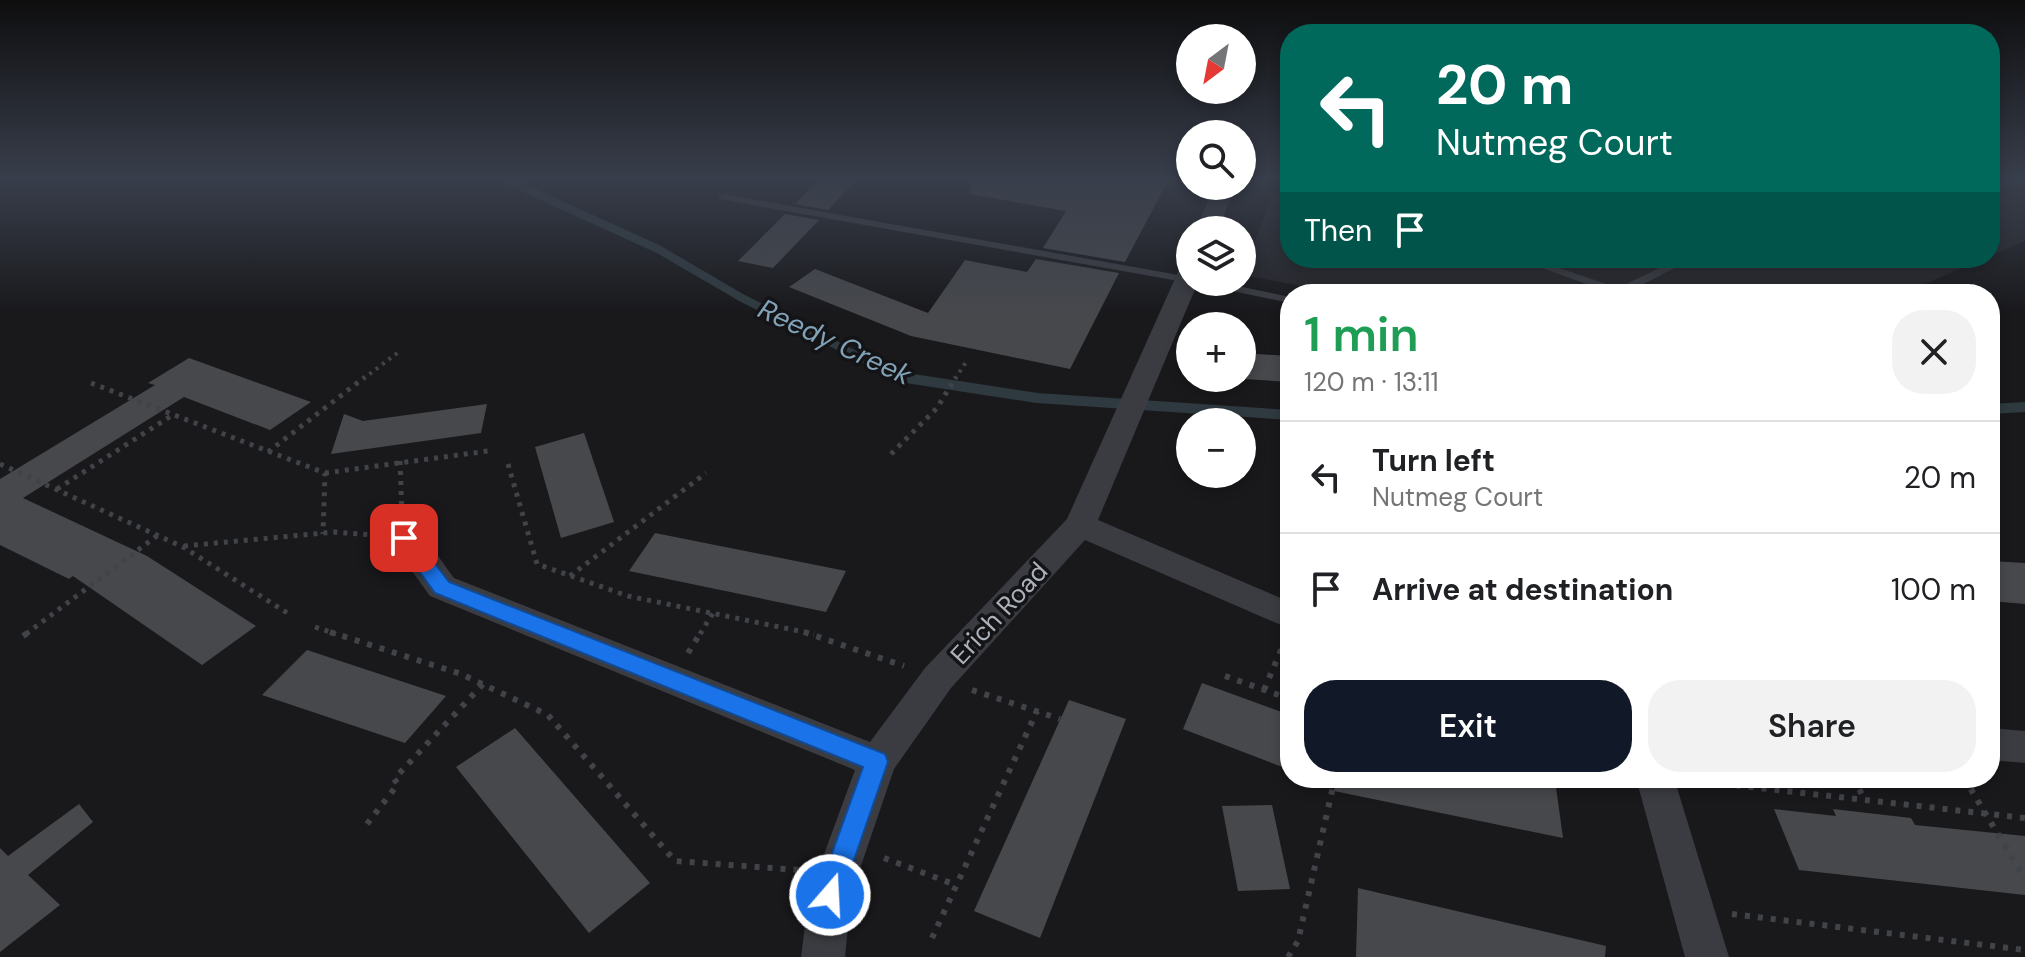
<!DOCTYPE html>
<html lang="en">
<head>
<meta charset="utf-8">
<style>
	:root { --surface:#fff; --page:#f2f2f2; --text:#202124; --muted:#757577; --line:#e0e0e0; --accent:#111827 }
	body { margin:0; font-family:"DM Sans",sans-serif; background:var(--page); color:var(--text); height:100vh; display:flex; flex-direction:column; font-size:30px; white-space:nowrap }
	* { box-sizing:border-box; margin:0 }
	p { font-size:26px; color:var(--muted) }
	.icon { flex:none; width:44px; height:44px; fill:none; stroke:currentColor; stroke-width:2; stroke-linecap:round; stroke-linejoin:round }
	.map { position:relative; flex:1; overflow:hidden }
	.drawer { position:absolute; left:1280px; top:284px; width:720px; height:504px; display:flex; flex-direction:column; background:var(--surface); border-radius:32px; box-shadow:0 4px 12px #0003 }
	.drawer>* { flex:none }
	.banner { position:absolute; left:1280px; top:24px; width:720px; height:244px; border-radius:32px; box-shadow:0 4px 12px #0003; background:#00695c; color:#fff; overflow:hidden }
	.needle { width:52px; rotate:212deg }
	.fabs { position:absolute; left:1176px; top:24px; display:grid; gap:16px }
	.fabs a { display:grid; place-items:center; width:80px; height:80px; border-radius:50%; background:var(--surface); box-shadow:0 4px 12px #0003; font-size:40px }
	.pin { position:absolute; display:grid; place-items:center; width:68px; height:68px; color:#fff; margin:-34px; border-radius:16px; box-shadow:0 4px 12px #0006 }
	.me { position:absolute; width:88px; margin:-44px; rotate:19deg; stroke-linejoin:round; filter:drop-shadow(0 0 6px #0008) }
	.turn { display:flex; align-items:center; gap:28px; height:168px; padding:0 24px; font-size:36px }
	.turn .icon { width:104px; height:104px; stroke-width:2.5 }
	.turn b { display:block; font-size:56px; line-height:68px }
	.then { display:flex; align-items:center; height:76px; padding:0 24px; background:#0003; gap:16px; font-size:30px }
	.round { display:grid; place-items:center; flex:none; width:84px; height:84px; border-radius:32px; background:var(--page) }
	.summary { display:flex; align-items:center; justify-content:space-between; height:136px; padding:0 24px }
	h1 { font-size:48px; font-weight:600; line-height:60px; color:#1e9e55 }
	.primary-button { display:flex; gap:16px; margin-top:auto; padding:16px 24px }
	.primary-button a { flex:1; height:92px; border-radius:32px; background:var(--accent); color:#fff; font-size:32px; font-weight:600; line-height:92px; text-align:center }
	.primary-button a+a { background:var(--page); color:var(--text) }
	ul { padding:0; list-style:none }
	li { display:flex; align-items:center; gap:24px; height:112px; padding:0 24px; border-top:2px solid var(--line) }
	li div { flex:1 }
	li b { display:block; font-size:30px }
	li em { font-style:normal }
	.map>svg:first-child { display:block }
	.built { fill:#252529 }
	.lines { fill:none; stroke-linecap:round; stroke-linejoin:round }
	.stream-far1 { stroke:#2f3a40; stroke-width:8 }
	.stream { stroke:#2f3a40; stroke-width:10 }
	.building { fill:#46484c }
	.path-far2 { stroke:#404348; stroke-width:4; stroke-dasharray:3 5; stroke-linecap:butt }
	.path-far1 { stroke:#404348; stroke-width:5; stroke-dasharray:4 6; stroke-linecap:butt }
	.path { stroke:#404348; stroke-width:6; stroke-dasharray:5 8; stroke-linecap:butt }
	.lane { fill:#3a3c41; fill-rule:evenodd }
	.street { fill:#3a3c41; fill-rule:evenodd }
	.route { fill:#1a73e8; stroke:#114b97; stroke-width:2 }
	.labels { text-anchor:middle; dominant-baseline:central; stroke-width:7; stroke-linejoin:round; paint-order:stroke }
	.street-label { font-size:26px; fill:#acb2bb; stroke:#141417 }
	.water-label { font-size:28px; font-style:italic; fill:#82a2b7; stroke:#141417 }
</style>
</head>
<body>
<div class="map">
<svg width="2025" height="957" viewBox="0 0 2025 957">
	<rect width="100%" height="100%" fill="#19191c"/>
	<g class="built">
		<path d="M1278,179H1290V258H1985L1902,294H1345L1242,275Z"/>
		<path d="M1990,179H2025V241L1990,256Z"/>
	</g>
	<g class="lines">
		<path class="stream-far1" d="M504,179L658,249L742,298L904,379"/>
		<g class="stream">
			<path d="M900,377L1037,398L1290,415"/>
			<path d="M1990,409L2025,407"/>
		</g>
	</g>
	<g class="building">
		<path d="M819,179H857L828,210L795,204Z"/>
		<path d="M971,179H1169L1125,262L1043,248L1066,211L970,194Z"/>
		<path d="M785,214L819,220L773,268L738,261Z"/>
		<path d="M1036,259L1119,273L1070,369L911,336L789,287L815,269L928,313L965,260L1027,272Z"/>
		<path d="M1242,353L1290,356V382L1244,379Z"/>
		<path d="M189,358L311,402L270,430L184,397L23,498L147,556L256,626L202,665L73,576L69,579L0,545V479L155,385L148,383Z"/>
		<path d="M487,404L481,433L331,454L344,414L363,421Z"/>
		<path d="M584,433L614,522L561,538L535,447Z"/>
		<path d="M655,533L846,571L826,612L629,571Z"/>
		<path d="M1990,561L2025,563V604L1990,601Z"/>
		<path d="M307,650L446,696L405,743L262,695Z"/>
		<path d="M1202,683L1290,715V770L1183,729Z"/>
		<path d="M1069,700L1126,719L1040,938L974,911Z"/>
		<path d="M515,728L650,883L589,933L456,767Z"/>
		<path d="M1335,778L1555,780L1563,838L1334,791Z"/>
		<path d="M79,804L93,822L28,875L60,905L0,952V848L8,856Z"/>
		<path d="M1272,805L1290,889L1238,891L1222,806Z"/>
		<path d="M1774,809L1836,816L1833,809L1911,818L1915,825L2025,836V895L1799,870Z"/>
		<path d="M1358,888L1606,946L1605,957H1356Z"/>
	</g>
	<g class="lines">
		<g class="path-far2">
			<path d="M363,379L400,351"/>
			<path d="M955,379L968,359"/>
		</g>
		<g class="path-far1">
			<path d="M91,383L325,473L323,534"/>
			<path d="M268,452L365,377"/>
			<path d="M891,454L937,408L956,377"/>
			<path d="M400,461L402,515"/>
			<path d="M0,464L183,547L289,614"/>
			<path d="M508,464L537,564L628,596L814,634"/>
			<path d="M325,473L488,451"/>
			<path d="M57,489L171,416"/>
			<path d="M184,546L335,532L373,535"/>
			<path d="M570,576L706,473"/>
			<path d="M315,627L336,634"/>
			<path d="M26,634L158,535"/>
			<path d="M700,634L713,613"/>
		</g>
		<g class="path">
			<path d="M330,632L461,674L548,715L675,861L799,870"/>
			<path d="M804,632L904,666"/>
			<path d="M23,636L29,632"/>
			<path d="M688,653L701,632"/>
			<path d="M1225,676L1290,699"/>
			<path d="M972,690L1060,719"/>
			<path d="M1264,690L1284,643"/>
			<path d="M1853,778L1865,800"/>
			<path d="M1964,778L2025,879"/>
			<path d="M1697,781L2025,818"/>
			<path d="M367,824L398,784L394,779L483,684"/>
			<path d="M884,858L956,885"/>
			<path d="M1732,914L2025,950"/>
			<path d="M932,938L1037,711"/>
			<path d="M1288,957L1298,941L1335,778"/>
		</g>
		<g class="lane">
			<path d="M723,194L1190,277V282H1194L1190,283L719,199L718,197Z"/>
			<path d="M1514,258H1530L1618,288L1680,258H1694L1624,294H1614Z"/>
			<path d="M1197,282H1219L1290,297V303L1203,285Z"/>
		</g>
		<g class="street">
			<path d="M1214,186H1236L1218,230H1196Z"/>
			<path d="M1190,265V282H1198L1098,520L1290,602V629L1085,540L951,688L894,769L851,895L845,957H801L809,895L855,770L430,596L388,538L393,530C421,522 438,558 454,578L870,742L925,668L1067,519L1178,272Z"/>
			<path d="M1990,728L2025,731V763L1990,760Z"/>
			<path d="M1636,778H1674L1729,957H1685Z"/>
		</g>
	</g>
	<linearGradient id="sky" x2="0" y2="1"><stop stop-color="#0e0e0f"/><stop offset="0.57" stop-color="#383e4b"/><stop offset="1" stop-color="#383e4b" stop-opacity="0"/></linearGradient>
	<rect width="2025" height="313" fill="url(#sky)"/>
	<path class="route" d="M404,531L411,533L449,582L885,754L888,762L839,903L830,907L821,903L817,895L863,767L435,593L395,538Z"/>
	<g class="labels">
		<g class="street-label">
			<text transform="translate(999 613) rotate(-47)">Erich Road</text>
		</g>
		<g class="water-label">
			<text transform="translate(835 342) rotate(25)">Reedy Creek</text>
		</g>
	</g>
</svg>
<div class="fabs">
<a><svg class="needle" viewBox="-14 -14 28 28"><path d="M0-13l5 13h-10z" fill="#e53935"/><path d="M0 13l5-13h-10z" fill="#757577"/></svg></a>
<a><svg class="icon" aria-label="search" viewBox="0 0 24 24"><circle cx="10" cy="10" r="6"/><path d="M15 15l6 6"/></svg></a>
<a><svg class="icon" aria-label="layers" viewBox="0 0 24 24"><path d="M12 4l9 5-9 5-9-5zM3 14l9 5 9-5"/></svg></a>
<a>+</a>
<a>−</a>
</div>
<div class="pin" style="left:404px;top:538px;background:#d93025"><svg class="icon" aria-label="arrive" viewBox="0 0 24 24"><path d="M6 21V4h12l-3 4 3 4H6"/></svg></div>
<svg class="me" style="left:830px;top:895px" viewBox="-20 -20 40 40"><circle r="17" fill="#1a73e8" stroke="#fff" stroke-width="3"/><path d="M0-11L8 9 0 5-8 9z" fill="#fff"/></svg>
<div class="banner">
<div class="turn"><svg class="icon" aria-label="left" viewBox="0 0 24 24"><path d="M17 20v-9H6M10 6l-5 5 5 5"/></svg><div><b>20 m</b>Nutmeg Court</div></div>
<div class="then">Then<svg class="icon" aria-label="arrive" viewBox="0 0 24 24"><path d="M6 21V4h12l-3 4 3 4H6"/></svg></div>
</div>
<section class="drawer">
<div class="summary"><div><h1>1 min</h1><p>120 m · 13:11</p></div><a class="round"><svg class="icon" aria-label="close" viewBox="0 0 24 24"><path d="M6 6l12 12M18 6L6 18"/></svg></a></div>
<ul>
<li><svg class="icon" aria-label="left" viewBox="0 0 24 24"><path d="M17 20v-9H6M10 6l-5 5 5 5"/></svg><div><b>Turn left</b><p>Nutmeg Court</p></div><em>20 m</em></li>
<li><svg class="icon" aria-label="arrive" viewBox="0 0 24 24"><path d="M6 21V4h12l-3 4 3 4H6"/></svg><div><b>Arrive at destination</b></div><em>100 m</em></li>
</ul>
<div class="primary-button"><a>Exit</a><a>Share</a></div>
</section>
</div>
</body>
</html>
